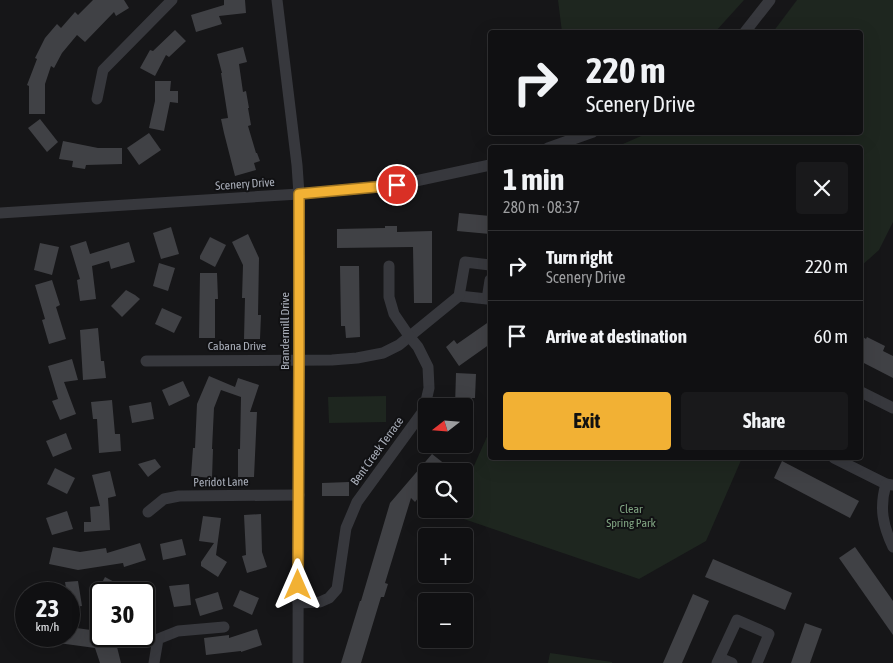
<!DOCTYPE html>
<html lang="en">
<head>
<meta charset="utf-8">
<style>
	:root { --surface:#101012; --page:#19191b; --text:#f1f3f6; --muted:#9c9d9f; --line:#303032; --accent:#f2b134 }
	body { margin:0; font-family:"Asap Condensed",sans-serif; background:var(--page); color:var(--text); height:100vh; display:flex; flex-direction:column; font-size:19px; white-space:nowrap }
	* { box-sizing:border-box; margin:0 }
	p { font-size:16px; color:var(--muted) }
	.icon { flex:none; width:28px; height:28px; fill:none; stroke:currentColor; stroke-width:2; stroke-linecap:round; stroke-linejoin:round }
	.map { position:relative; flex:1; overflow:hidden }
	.sheet { position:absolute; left:488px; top:145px; width:375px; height:315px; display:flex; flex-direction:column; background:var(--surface); border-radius:5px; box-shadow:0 5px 20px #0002,0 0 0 1px var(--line) }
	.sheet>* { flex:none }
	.banner { position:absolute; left:488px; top:30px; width:375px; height:105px; border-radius:5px; box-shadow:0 5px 20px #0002,0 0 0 1px var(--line); background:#101012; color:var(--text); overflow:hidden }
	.needle { width:32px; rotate:253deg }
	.tools { position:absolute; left:418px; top:398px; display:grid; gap:10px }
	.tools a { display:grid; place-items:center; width:55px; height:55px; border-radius:5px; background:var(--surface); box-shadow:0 5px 20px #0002,0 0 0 1px var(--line); font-size:25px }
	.speed { position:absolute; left:15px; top:582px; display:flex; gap:10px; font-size:25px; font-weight:700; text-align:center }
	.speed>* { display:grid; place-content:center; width:65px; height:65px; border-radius:50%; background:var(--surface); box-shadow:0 5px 20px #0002,0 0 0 1px var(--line); line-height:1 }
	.speed small { font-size:12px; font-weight:400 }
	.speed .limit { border:2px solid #111; border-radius:8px; background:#fff; color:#111 }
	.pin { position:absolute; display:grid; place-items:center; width:42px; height:42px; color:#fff; margin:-21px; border:2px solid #fff; border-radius:50%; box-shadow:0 1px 5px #0007 }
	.me { position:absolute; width:55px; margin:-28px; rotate:0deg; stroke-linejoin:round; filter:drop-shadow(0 0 4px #0008) }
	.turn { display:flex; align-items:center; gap:18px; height:105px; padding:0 15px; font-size:22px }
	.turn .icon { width:65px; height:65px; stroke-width:2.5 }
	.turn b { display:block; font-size:35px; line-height:42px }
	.round { display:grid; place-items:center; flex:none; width:52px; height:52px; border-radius:5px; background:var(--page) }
	.head { display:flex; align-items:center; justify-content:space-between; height:85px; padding:0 15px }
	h1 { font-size:30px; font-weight:700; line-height:38px }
	.button { display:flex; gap:10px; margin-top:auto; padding:10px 15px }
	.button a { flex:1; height:58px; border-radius:5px; background:var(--accent); color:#111; font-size:20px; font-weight:700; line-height:58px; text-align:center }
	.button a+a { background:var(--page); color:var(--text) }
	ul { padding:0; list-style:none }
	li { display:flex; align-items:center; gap:15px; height:70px; padding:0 15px; border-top:1px solid var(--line) }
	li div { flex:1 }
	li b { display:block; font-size:19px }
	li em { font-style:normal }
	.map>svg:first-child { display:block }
	.green { fill:#1e261f }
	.building { fill:#404145 }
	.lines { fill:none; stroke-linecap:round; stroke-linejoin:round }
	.minor { stroke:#37383d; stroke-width:11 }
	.route-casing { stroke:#9d7322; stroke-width:12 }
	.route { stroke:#f2b134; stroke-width:9 }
	.labels { text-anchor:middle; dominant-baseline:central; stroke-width:4; stroke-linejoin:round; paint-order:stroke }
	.street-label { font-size:12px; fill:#a8adb8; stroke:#111113 }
	.park-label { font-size:12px; fill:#7fa381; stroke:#111113 }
</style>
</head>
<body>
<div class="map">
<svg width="893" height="663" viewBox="0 0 893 663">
	<rect width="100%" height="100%" fill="#161618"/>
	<g class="green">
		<path d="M558,0H744L715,32H562Z"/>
		<path d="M797,0H893V222L879,250L860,267V148L616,147L648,133L860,132V32H773Z"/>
		<path d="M386,396V422L329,423L328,397Z"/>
		<path d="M490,430V458H742L706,541L639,579L452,515L455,509H464V488Z"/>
		<path d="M550,653L612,662V663H548Z"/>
	</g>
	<g class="building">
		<path d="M93,0H124L129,8L116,16L114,12L85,42L77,35L62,53L54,68L51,66L45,84V114H29V86L27,85L37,59L35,58L45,38L57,24L61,28L75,12L78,15Z"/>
		<path d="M224,0H245L246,13L219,16L222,24L196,32L191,15L224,5Z"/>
		<path d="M175,30L186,41L169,57L166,55L155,76L140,68L150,50L153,51Z"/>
		<path d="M243,47L247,62L239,64L243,92L246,91L249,108H248L251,125L248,126L256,153H257L260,161L254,163L256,170L235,176L224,133L221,119L228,118L221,73H222L217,54Z"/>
		<path d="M155,81H171L170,91H178V103L170,102L164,131L149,128L155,101Z"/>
		<path d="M40,119L58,142L47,152L28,128Z"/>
		<path d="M149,133L161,150L139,165L127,148Z"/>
		<path d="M63,141L98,148H122V164L86,165L85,169L72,167L73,161L59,159Z"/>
		<path d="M459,213L490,216V234L457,231Z"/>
		<path d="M385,226H397V232L432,231V303H414L413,247L337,248V229L385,228Z"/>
		<path d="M171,227L179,254L161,259L153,233Z"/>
		<path d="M248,234L259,258L258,315H261L260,339H244L245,298H242L243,265L232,242Z"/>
		<path d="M210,237L226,245L215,267L200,259V256Z"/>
		<path d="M86,241L90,254L129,242L135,262L111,269L109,261L92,266L96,299L80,301L77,280L80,279L70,246Z"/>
		<path d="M40,243L59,247L52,275L34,270Z"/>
		<path d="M159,263L175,268L168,291L153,286Z"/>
		<path d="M340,266H359L360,337L346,338L345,326H341Z"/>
		<path d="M200,273H217L218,299H215V338H199Z"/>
		<path d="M52,280L60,305L56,307L66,339L49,344L42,320L45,319L35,285Z"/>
		<path d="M126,290L135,295L140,299L122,317L111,306Z"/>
		<path d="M162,308L182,317L174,333L155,324Z"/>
		<path d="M490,321V344L459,366L446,347L454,340L457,344Z"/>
		<path d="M98,328L101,361H104L106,378L83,380L80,330Z"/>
		<path d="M860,335L866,339L867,337L885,346L883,351L893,356V378L860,361Z"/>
		<path d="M72,359L78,380L64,382L76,414L60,420L52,401L58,399L48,366Z"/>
		<path d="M456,373L476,374L475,398H472V406H455Z"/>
		<path d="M209,376L235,387L238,378L259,385L250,412H257L254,477H238V449H240L241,397L221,390L214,408L212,449H213L212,478L191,476L193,448H195L197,404Z"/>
		<path d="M183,381L190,396L169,406L162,390Z"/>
		<path d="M112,400L115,434H120L121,451L99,453L97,419H93L91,402Z"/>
		<path d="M151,402L154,419L132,423L129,406Z"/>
		<path d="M66,433L72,449L53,457L46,441Z"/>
		<path d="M432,454L446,465L441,471H426V488L415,502L411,498L385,583L388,584L384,597H381L361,663H341L360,601H361L390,503Z"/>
		<path d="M155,459L161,467L148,477L138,464Z"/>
		<path d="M782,461L859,501L850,518L774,478Z"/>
		<path d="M55,468L75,478L67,494L47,484Z"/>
		<path d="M110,471L116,496L108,498L110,530L84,532V522H91L90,507L100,506L92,475Z"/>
		<path d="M349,482V496H322V483Z"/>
		<path d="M67,511L73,529L52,535L46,518Z"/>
		<path d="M261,514L262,552L267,567L247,573L242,556L246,555L244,515Z"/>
		<path d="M203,516L221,518L216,555L227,562L218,577L201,566V562L214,543L199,541Z"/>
		<path d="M182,539L186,555L163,560L160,544Z"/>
		<path d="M140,543L146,560L124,567L123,563L78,570L49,564L53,547L80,552L106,548L107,553Z"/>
		<path d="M855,547L893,601V635L839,558Z"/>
		<path d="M713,559L792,593L785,610L705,577Z"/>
		<path d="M105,577L118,584V588L115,594H96Z"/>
		<path d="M78,581L82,606L69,608V594H67L65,582Z"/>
		<path d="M189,584L191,605L174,607L169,586Z"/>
		<path d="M240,590L259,598L252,615L233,606Z"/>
		<path d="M218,592L223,609L200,616L195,599Z"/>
		<path d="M693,594L709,601L682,663H663Z"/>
		<path d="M805,623L822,629L810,663H791Z"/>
		<path d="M69,627L91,630L101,627V636H120L122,645L117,647L121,663H100L95,648L51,642V636H69Z"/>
		<path d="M257,629L262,645L241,652V651L206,655L204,638L229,635V638Z"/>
	</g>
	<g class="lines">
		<g class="minor">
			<path d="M277,0L297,165L299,194L298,663"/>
			<path d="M745,32L770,0"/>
			<path d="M97,99L103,70L172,0"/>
			<path d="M548,148L593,132"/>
			<path d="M0,213L299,194L397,185L490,165"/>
			<path d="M459,296L487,299L490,280"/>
			<path d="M146,361L332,360L357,358L383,353L399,345L459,296L465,262L490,265"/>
			<path d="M860,394L861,392L893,408"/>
			<path d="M834,458L886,484L893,485"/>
			<path d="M886,484C879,508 883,526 893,547"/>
			<path d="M148,512L164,499L179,496L299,495"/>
			<path d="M298,603L320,602L329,598L337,589L346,528L357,502L424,410L429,388L428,367L418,347L409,336L394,314L389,297V266"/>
			<path d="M720,658L732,663"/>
			<path d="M154,663L158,639L178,631L224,627"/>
			<path d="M717,663L737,620L769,634L757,663"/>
		</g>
	</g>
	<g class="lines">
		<g class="route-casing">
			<path id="route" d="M298,585L299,360V194L397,185"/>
		</g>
		<use href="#route" class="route"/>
	</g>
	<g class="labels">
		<g class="street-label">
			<text transform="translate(245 184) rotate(-4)">Scenery Drive</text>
			<text transform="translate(285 331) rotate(-90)">Brandermill Drive</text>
			<text x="237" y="346">Cabana Drive</text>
			<text transform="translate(377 451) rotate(-54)">Bent Creek Terrace</text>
			<text transform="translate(221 482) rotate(-1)">Peridot Lane</text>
		</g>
		<g class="park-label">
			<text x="631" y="509">Clear<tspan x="631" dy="14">Spring Park</tspan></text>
		</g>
	</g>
</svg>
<div class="tools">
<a><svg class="needle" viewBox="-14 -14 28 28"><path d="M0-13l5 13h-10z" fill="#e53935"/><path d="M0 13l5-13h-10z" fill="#9c9d9f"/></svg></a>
<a><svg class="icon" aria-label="search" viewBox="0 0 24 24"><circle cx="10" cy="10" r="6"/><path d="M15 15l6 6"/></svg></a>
<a>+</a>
<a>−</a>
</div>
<div class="speed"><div>23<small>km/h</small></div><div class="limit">30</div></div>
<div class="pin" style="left:397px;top:185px;background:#d93025"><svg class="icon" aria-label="arrive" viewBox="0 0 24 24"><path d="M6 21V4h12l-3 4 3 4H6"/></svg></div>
<svg class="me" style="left:298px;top:585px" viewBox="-20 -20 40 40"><path d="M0-17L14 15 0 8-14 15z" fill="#f2b134" stroke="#fff" stroke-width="4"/></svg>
<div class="banner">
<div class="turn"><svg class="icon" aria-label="right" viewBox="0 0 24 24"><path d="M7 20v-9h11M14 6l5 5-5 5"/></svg><div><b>220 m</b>Scenery Drive</div></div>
</div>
<section class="sheet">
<div class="head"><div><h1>1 min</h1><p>280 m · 08:37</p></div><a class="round"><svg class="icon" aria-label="close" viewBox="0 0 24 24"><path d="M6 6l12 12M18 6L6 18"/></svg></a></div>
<ul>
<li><svg class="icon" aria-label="right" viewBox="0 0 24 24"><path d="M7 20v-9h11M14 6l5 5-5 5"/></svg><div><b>Turn right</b><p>Scenery Drive</p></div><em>220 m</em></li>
<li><svg class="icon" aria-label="arrive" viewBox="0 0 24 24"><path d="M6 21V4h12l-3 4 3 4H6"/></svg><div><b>Arrive at destination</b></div><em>60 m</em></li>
</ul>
<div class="button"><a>Exit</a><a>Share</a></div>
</section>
</div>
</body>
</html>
